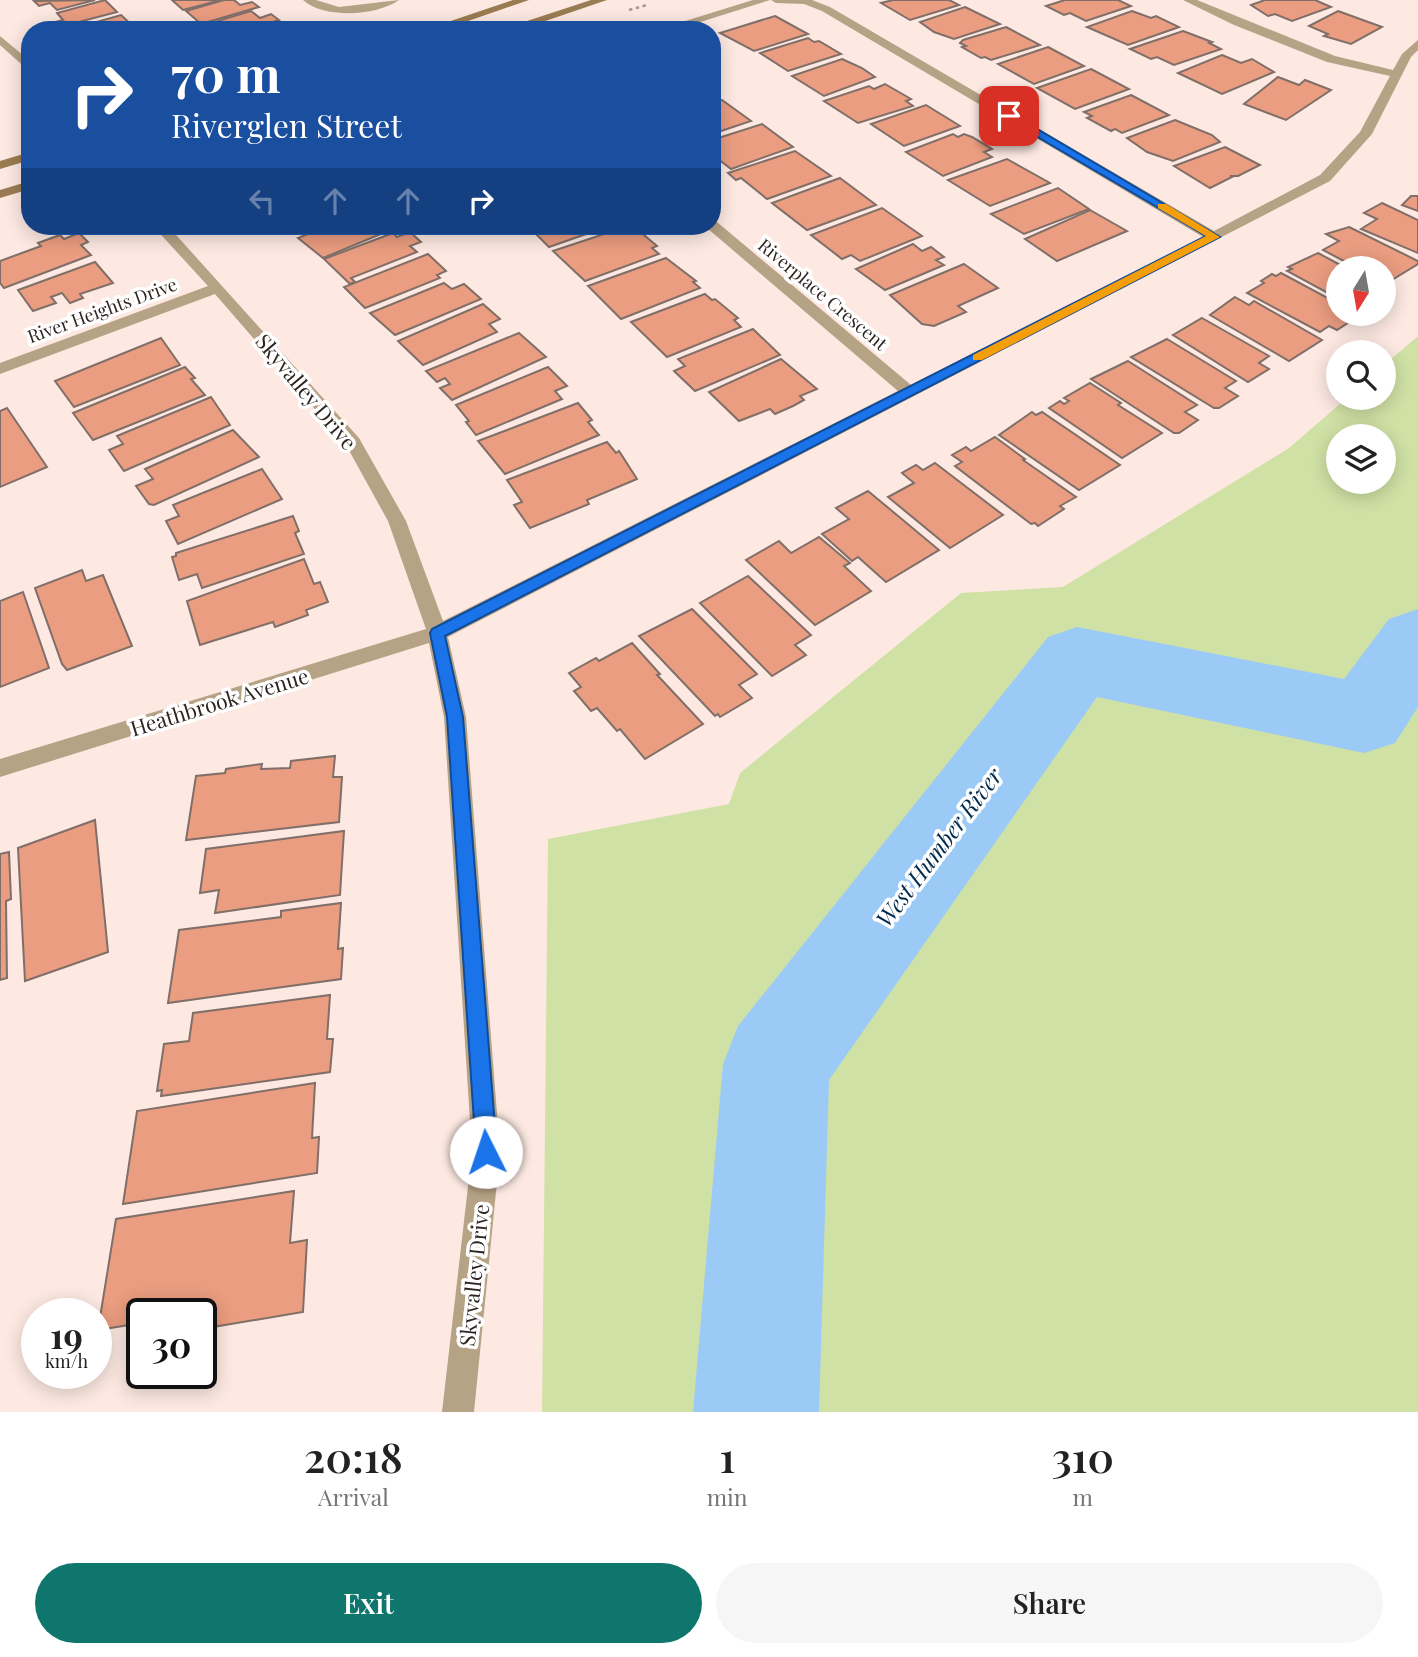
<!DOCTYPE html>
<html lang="en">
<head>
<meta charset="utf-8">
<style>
	:root { --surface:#fff; --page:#f6f6f6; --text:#222; --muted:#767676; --accent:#0f766e }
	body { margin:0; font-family:"Playfair Display",serif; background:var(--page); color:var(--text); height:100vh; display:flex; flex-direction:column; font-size:26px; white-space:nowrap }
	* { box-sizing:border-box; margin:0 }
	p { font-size:23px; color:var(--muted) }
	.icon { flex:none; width:38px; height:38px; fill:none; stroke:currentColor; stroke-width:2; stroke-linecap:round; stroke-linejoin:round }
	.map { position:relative; height:1412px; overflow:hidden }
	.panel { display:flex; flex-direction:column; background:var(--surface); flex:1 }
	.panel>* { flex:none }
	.banner { position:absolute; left:21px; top:21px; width:700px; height:214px; border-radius:28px; box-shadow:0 4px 18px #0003; background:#1a4fa0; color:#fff; overflow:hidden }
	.needle { width:46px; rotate:191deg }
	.fabs { position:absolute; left:1326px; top:256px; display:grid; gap:14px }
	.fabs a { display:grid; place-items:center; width:70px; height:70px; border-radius:50%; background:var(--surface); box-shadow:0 4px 18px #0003; font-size:35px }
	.speed { position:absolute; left:21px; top:1298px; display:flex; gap:14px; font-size:35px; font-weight:700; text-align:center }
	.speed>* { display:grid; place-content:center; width:91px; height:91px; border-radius:50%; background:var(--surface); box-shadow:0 4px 18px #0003; line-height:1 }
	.speed small { font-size:18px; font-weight:400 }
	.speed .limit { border:4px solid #111; border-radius:10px; background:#fff; color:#111 }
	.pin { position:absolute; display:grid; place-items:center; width:60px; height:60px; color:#fff; margin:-30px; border-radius:14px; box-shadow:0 4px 10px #0006 }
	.me { position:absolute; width:77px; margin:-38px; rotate:356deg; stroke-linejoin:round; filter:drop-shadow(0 0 5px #0008) }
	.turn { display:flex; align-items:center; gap:24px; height:147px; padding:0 35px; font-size:32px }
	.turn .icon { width:91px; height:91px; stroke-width:2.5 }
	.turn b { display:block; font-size:49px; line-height:60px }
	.lanes { display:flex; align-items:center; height:66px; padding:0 35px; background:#0003; justify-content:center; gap:35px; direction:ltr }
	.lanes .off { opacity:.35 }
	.eta { display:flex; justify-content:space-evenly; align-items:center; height:119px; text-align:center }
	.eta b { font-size:42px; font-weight:600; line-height:49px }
	.action { display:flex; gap:14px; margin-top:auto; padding:14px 35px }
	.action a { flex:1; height:80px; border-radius:42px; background:var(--accent); color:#fff; font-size:28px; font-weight:600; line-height:80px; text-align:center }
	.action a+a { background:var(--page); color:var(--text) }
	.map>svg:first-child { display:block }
	.green { fill:#d0e1a5; fill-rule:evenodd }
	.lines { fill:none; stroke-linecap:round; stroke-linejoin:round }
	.river { fill:#9bcaf7; fill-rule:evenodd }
	.building { fill:#ea9d80; stroke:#806f68; stroke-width:2 }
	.path { stroke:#a79993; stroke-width:2.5; stroke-dasharray:3.5 3.5; stroke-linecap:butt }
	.street { fill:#b6a285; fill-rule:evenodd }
	.secondary { fill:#9a7c52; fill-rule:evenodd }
	.route { fill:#1a73e8; stroke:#114b97; stroke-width:2 }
	.slow { fill:#f59e0b }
	.labels { text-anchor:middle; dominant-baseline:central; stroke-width:7; stroke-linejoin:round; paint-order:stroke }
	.far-street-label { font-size:18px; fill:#2c2522; stroke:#fff }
	.street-label { font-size:21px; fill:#2c2522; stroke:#fff }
	.water-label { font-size:23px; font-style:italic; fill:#002b4e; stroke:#fff }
</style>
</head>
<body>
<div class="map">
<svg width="1418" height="1412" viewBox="0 0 1418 1412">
	<rect width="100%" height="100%" fill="#fde9e2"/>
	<path class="green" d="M1418,336V1412H542L548,839L729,804L740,773L961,593L1063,587L1289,448L1348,397H1384V365ZM1339,436H1384V481H1339Z"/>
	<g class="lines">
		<path class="river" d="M1418,609V707L1395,743L1364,753L1097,697L829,1080L819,1412H693L723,1064L738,1026L1048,637L1077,627L1344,679L1389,619Z"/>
	</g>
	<g class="building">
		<path d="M95,0L57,10L50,3L39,6L34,1Z"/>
		<path d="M105,0L117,12L56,28L51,23L63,20L57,13Z"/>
		<path d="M172,0H221L183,10Z"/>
		<path d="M224,0H234L240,5L252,2L259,7L201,24L186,11Z"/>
		<path d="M893,0H949L959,5L910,20L881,3Z"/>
		<path d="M1065,0H1118L1131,6L1086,21L1070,13L1064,15L1046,6Z"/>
		<path d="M1265,0H1315L1331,7L1292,21L1275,14L1268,16L1251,5Z"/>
		<path d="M965,7L1000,24L954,39L934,32L920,22Z"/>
		<path d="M251,11L260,18L271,14L279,20L246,30H211L204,25Z"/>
		<path d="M1132,11L1151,18L1156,16L1179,27L1128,45L1087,27Z"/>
		<path d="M1338,11L1382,27L1351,44L1324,36L1328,34L1309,26Z"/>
		<path d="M121,15L135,28L68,30Z"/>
		<path d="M775,16L808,34L754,51L720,33Z"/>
		<path d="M1006,27L1040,45L991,60L985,57L981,58L962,47L966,46L960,43L963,40Z"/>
		<path d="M1183,31L1212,42L1209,43L1221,49L1174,65L1157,57L1151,59L1130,49Z"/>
		<path d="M808,38L814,42L819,41L841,54L788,71L760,53Z"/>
		<path d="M1048,47L1084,66L1034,84L998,64Z"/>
		<path d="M1222,55L1241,63L1252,59L1274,72L1222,94L1178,73Z"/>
		<path d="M842,59L862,68L875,77L824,96L792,76Z"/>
		<path d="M1091,69L1129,89L1075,109L1037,88Z"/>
		<path d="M1278,77L1299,85L1305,80L1331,90L1286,120L1244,104Z"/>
		<path d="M885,84L911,99L906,101L913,106L858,123L824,101L869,86L874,89Z"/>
		<path d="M1131,95L1169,115L1122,133L1115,129L1111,131L1087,118L1092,116L1084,112Z"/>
		<path d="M722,100L751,121L712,134V103Z"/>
		<path d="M926,105L960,126L904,146L871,124Z"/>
		<path d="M1175,120L1212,135L1220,142L1173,161L1147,152L1127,138Z"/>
		<path d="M762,124L793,147L731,169L712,154V140Z"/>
		<path d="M953,134L958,137L964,134L972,137L992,149L984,152L992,157L943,176L906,152Z"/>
		<path d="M1225,147L1260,165L1238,176H1230L1232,177L1210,188L1174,166Z"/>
		<path d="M795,151L831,176L767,199L741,178L736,180L728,173Z"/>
		<path d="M1007,159L1050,183L990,206L948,180Z"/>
		<path d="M840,178L876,205L807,230L772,203Z"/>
		<path d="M1058,188L1089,209L1024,234L991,214Z"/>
		<path d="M1411,196H1418V211L1402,205Z"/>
		<path d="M1382,203L1418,220V253L1361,229L1377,219L1364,213Z"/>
		<path d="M882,208L922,236L860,261L851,255L842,259L811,235Z"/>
		<path d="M1090,210L1127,231L1057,261L1025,239Z"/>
		<path d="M327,226H400L323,258L298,238Z"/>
		<path d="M528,226H609L549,247Z"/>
		<path d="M628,226L634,231L638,230L657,246L652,248L659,254L585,281L553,251Z"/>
		<path d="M1349,227L1418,261V264L1387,283L1384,282V268H1357L1323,250L1339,241L1326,234Z"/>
		<path d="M410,232L421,242L410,246L417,252L351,278L355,282L350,284L324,259L393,233L397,237Z"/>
		<path d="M79,233L88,242L81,245L91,255L4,288L0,283V261L41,246L38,243L60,235L64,239Z"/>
		<path d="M913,244L922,251L931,247L944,257L936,260L944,265L885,290L856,269Z"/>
		<path d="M1318,253L1346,268H1339V299L1287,271L1292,269L1288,267Z"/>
		<path d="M428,254L446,271L437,275L440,278L365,308L344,287Z"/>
		<path d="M666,258L696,281L693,282L700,288L621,319L588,286Z"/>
		<path d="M95,262L113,283L80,294L83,298L70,303L62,293L51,297L56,303L33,311L18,290Z"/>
		<path d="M964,264L998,288L958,306L966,312L934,326L922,324L890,295Z"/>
		<path d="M1281,273L1339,304V313L1360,315L1337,330L1329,326L1320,332L1247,293L1264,283L1261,281L1272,274L1276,276Z"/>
		<path d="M444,283L452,289L464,284L481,299L395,335L370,313Z"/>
		<path d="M705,294L712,300L715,299L738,318L734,320L741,327L667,357L631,322Z"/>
		<path d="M1235,297L1249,305L1254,301L1322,340L1289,361L1210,315Z"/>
		<path d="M483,304L500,319L489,324L497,332L423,365L398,341Z"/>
		<path d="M1202,318L1269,356L1259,363L1269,369L1248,382L1173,335Z"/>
		<path d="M753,329L780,355L695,391L674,371L685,366L678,359Z"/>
		<path d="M519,333L546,357L452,400L440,388L450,384L445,378L437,382L426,371Z"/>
		<path d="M161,338L180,365L74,407L55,381Z"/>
		<path d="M1167,339L1236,381L1225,388L1238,396L1219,408H1214L1131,357Z"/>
		<path d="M781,359L817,389L800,396L804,400L793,406L775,414L770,409L739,421L709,392Z"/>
		<path d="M1128,361L1197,405L1185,412L1198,420L1179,433H1174L1091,379Z"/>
		<path d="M185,367L195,378L191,379L205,395L93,440L73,413Z"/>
		<path d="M548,367L567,386L555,391L562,399L476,435L466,422L469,421L456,405Z"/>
		<path d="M1090,383L1121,403L1118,405L1162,433L1122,458L1049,408L1060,401L1064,404L1069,401L1064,398Z"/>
		<path d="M211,397L230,425L124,471L109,450L123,444L117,436Z"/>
		<path d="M578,403L592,420L588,422L599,435L505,474L478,441Z"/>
		<path d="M7,408L47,467L0,487V411Z"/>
		<path d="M1032,412L1036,415L1042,412L1120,465L1079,490L999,435Z"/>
		<path d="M233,430L259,457L154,505L149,504L136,486L153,479L145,469Z"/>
		<path d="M995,437L1025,459L1023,460L1076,497L1060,506L1064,509L1038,526L1035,523L1031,524L955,466L962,462L952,455L966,447L971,451Z"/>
		<path d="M607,442L616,453L619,451L637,479L587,500L589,504L530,528L514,505L522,502L507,480Z"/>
		<path d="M935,463L1003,515L950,548L888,497L914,483L902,473L916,465L923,470Z"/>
		<path d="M262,469L282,499L178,544L166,521L179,516L173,505Z"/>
		<path d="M868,491L939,550L886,582L858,557L852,561L822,534L849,519L836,508Z"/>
		<path d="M293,516L299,531L295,533L304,554L202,588L197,574L179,580L172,557L176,556V553Z"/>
		<path d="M819,537L850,563L844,566L871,591L815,625L746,560L779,541L791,553Z"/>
		<path d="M304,559L314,584L320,582L328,602L306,610L308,615L275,627L273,622L200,645L187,601Z"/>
		<path d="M82,570L86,581L103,575L132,646L67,670L62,664L35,588Z"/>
		<path d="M748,576L811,635L795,645L806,655L772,676L700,603Z"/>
		<path d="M23,592L49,668L0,687V601Z"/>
		<path d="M692,609L757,674L739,685L752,698L720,717L718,714L715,716L639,636Z"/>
		<path d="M632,643L660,674L657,675L659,677L703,724L645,759L620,729L617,731L597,708L591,711L574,691L581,687L569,673L596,658L599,661Z"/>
		<path d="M335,756L333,777H342L339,822L186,840L196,776L225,773L226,769L262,764L261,769L290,768L291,761Z"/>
		<path d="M95,820L108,952L25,981L18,848Z"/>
		<path d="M344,831L340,895L215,913L219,890L200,893L206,849Z"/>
		<path d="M9,852L11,899L6,901L7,978L0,980V854Z"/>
		<path d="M341,903L338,949L343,948L341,979L168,1003L179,930L281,917V911Z"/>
		<path d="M330,995L327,1039H333L330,1072L161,1096L162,1090L157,1091L164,1044L189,1041L193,1013Z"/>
		<path d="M315,1083L312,1138L319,1137L317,1173L123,1204L137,1111Z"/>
		<path d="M294,1191L290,1243L307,1240L303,1312L201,1329V1314H197L198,1310L171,1314H142V1323L98,1330L116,1219Z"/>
	</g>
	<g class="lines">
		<path class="path" d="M629,10L647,5"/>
		<g class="street">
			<path d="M303,0H316L339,7L399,0C377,16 324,19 303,0Z"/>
			<path d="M753,0H770L675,30H656Z"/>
			<path d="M771,0H812L830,7L1214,231L1320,175L1360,132L1390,76L1327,62L1234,25L1183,0H1197L1335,56L1393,70L1402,54L1418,40V50L1411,57L1372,134L1330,181L448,637L466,717L500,1152L474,1412H442L472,1152L444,717L429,643L0,777V759L426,629L388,521L346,445L215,294L0,374V363L208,286L153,226H168L359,438L406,521L443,621L898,391L707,228L705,226H712V221L717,222L911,385L1203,237L822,11L804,4L776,3Z"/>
			<path d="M0,36L30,61V72L0,45Z"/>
		</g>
		<g class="secondary">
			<path d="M513,0H529L442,30H424Z"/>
			<path d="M591,0H607L519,30H500Z"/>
			<path d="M30,152V160L0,169V161Z"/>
			<path d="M30,181V189L0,198V190Z"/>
		</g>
	</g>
	<path class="route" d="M1005,114H1012L1220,237L445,636L463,717L497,1152L493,1159L486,1162L479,1159L476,1152L447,717L430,633L432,629L1206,236L1005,118Z"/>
	<path class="slow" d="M1158,204H1166L1220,237L982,360H973V355L1206,236L1158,208Z"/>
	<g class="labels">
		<g class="far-street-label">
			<text transform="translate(823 294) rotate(40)">Riverplace Crescent</text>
			<text transform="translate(102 310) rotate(-20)">River Heights Drive</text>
		</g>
		<g class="street-label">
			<text transform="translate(307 391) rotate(50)">Skyvalley Drive</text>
			<text transform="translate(219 701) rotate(-17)">Heathbrook Avenue</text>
			<text transform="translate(473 1275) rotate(-84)">Skyvalley Drive</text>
		</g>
		<g class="water-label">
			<text transform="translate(938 847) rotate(-53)">West Humber River</text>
		</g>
	</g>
</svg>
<div class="fabs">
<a><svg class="needle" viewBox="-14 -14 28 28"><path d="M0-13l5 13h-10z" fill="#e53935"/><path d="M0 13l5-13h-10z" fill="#767676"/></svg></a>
<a><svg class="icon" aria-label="search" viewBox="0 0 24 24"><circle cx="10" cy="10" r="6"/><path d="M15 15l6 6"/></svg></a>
<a><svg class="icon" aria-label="layers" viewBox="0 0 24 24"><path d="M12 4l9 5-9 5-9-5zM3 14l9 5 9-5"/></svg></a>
</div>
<div class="speed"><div>19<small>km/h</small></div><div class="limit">30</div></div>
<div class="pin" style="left:1009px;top:116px;background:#d93025"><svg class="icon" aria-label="arrive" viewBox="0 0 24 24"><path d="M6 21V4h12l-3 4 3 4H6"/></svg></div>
<svg class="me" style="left:486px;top:1152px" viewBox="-20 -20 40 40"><circle r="19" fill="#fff"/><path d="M0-13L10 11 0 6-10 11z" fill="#1a73e8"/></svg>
<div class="banner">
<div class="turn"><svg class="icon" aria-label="right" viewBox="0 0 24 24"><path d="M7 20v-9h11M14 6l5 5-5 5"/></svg><div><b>70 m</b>Riverglen Street</div></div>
<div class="lanes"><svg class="icon off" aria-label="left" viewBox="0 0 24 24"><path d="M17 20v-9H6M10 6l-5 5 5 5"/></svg><svg class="icon off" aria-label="ahead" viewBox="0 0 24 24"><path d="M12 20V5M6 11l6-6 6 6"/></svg><svg class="icon off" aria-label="ahead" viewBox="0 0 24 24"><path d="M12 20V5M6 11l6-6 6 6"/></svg><svg class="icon" aria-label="right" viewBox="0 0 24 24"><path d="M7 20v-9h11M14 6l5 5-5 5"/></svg></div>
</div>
</div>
<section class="panel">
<div class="eta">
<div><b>20:18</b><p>Arrival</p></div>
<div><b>1</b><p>min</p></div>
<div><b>310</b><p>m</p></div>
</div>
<div class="action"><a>Exit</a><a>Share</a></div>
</section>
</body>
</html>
